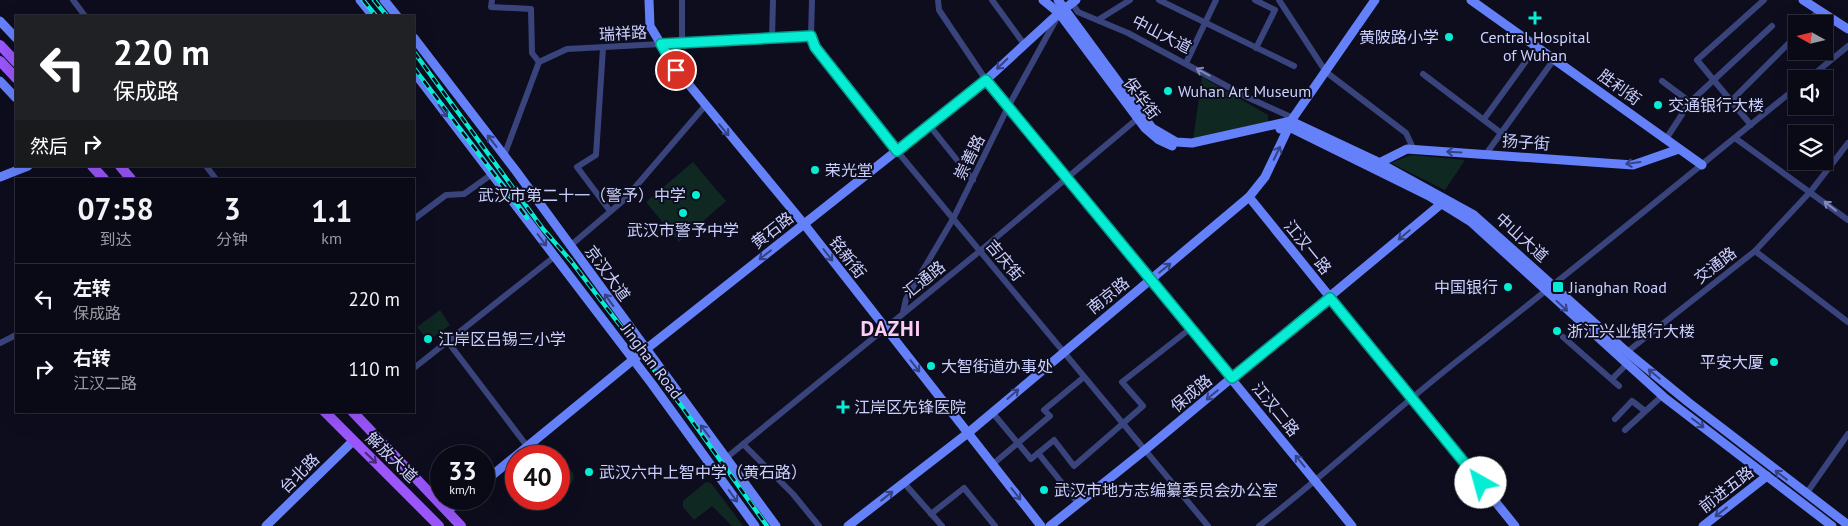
<!DOCTYPE html>
<html lang="zh">
<head>
<meta charset="utf-8">
<style>
	:root { --surface:#0a0a16; --page:#13131f; --text:#f1f3f6; --muted:#999aa1; --line:#2a2b35 }
	body { margin:0; font-family:"PT Sans","Noto Sans SC",sans-serif; background:var(--page); color:var(--text); height:100vh; display:flex; flex-direction:column; font-size:19px; white-space:nowrap }
	* { box-sizing:border-box; margin:0 }
	p { font-size:16px; color:var(--muted) }
	.icon { flex:none; width:28px; height:28px; fill:none; stroke:currentColor; stroke-width:2; stroke-linecap:round; stroke-linejoin:round }
	.map { position:relative; flex:1; overflow:hidden }
	.side { position:absolute; left:15px; top:178px; width:400px; height:235px; display:flex; flex-direction:column; background:var(--surface); border-radius:0px; box-shadow:0 5px 20px #0002,0 0 0 1px var(--line) }
	.side>* { flex:none }
	.hud { position:absolute; left:15px; top:15px; width:400px; height:152px; border-radius:0px; box-shadow:0 5px 20px #0002,0 0 0 1px var(--line); background:#202124; color:#fff; overflow:hidden }
	.needle { width:32px; rotate:278deg }
	.fabs { position:absolute; left:1788px; top:15px; display:grid; gap:10px }
	.fabs a { display:grid; place-items:center; width:45px; height:45px; border-radius:0px; background:var(--surface); box-shadow:0 5px 20px #0002,0 0 0 1px var(--line); font-size:25px }
	.speed { position:absolute; left:430px; top:445px; display:flex; gap:10px; font-size:25px; font-weight:700; text-align:center }
	.speed>* { display:grid; place-content:center; width:65px; height:65px; border-radius:50%; background:var(--surface); box-shadow:0 5px 20px #0002,0 0 0 1px var(--line); line-height:1 }
	.speed small { font-size:12px; font-weight:400 }
	.speed .limit { border:8px solid #d22; background:#fff; color:#111 }
	.pin { position:absolute; display:grid; place-items:center; width:42px; height:42px; color:#fff; margin:-21px; border:2px solid #fff; border-radius:50%; box-shadow:0 1px 5px #0007 }
	.me { position:absolute; width:55px; margin:-28px; rotate:322deg; stroke-linejoin:round; filter:drop-shadow(0 0 4px #0008) }
	.turn { display:flex; align-items:center; gap:18px; height:105px; padding:0 15px; font-size:22px }
	.turn .icon { width:65px; height:65px; stroke-width:2.5 }
	.turn b { display:block; font-size:35px; line-height:42px }
	.then { display:flex; align-items:center; height:48px; padding:0 15px; background:#0003; gap:10px; font-size:19px }
	.eta { display:flex; justify-content:space-evenly; align-items:center; height:85px; text-align:center }
	.eta b { font-size:30px; font-weight:700; line-height:35px }
	ul { padding:0; list-style:none }
	li { display:flex; align-items:center; gap:15px; height:70px; padding:0 15px; border-top:1px solid var(--line) }
	li div { flex:1 }
	li b { display:block; font-size:19px }
	li em { font-style:normal }
	.map>svg:first-child { display:block }
	.green { fill:#102822 }
	.lines { fill:none; stroke-linecap:round; stroke-linejoin:round }
	.street { stroke:#39447c; stroke-width:6 }
	.secondary { stroke:#6581fa; stroke-width:9 }
	.primary { stroke:#9a56fa; stroke-width:10 }
	.rail-casing { stroke:#07edd4; stroke-width:4.5 }
	.rail { stroke:#0d0d1e; stroke-width:2.5; stroke-dasharray:8; stroke-linecap:butt }
	.oneway { stroke:#354181 }
	.oneway2 { stroke:#828abc }
	.oneway3 { stroke:#452a76 }
	.route-casing { stroke:#059a8a; stroke-width:12 }
	.route { stroke:#07edd4; stroke-width:9 }
	.poi-dot { fill:#07edd4; stroke:#0d0d1e; stroke-width:2 }
	.labels { text-anchor:middle; dominant-baseline:central; stroke-width:4; stroke-linejoin:round; paint-order:stroke }
	.street-label { font-size:16px; fill:#cbd0fd; stroke:#0d0d1e }
	.poi-label { font-size:16px; fill:#cbd0fd; stroke:#0d0d1e; text-anchor:start }
	.district-label { font-size:21px; font-weight:bold; letter-spacing:1px; fill:#fdcdf6; stroke:#0d0d1e }
</style>
</head>
<body>
<div class="map">
<svg width="1848" height="526" viewBox="0 0 1848 526">
	<rect width="100%" height="100%" fill="#0d0d1e"/>
	<g class="green">
		<path d="M1202,77L1268,115V126L1193,140Z"/>
		<path d="M1411,155L1465,160L1445,190L1391,163Z"/>
		<path d="M693,162L726,201L679,242L646,202Z"/>
		<path d="M440,310L450,325L428,341L417,327Z"/>
		<path d="M561,464C566,467 573,470 574,477C575,486 530,526 517,503L518,499H559V465Z"/>
		<path d="M706,482L711,483L743,526H732L712,506L694,520L683,507V501Z"/>
	</g>
	<g class="lines">
		<g class="street">
			<path d="M73,0L85,16"/>
			<path d="M492,0L491,7L531,9L532,53L539,62"/>
			<path d="M812,0L811,36L815,47L897,151L1208,526"/>
			<path d="M938,0L939,10L986,80"/>
			<path d="M992,0L1024,44"/>
			<path d="M1159,0L1294,66"/>
			<path d="M1255,0L1275,10L1256,48"/>
			<path d="M1279,0L1326,72L1406,133L1414,150"/>
			<path d="M1072,3L1078,12L1128,33L1249,98L1293,118"/>
			<path d="M1098,20L1130,0"/>
			<path d="M1807,24L1819,10"/>
			<path d="M772,38L773,0"/>
			<path d="M682,43V0"/>
			<path d="M603,48L596,155L577,167L610,211"/>
			<path d="M1186,63L1216,0"/>
			<path d="M1423,74L1501,133"/>
			<path d="M1808,79L1848,46"/>
			<path d="M1662,81L1690,102"/>
			<path d="M1731,101L1796,36"/>
			<path d="M1484,119L1537,46"/>
			<path d="M929,125L973,180"/>
			<path d="M1751,125L1697,60L1764,0"/>
			<path d="M1735,138L1848,220"/>
			<path d="M1666,139L1690,102L1772,26"/>
			<path d="M1486,154L1555,58"/>
			<path d="M504,156L539,62L567,49L811,36"/>
			<path d="M206,166L216,179"/>
			<path d="M414,219L446,195L464,194L492,174"/>
			<path d="M570,246L625,199L704,107"/>
			<path d="M1755,251L1848,322"/>
			<path d="M903,313L906,299L953,219L1008,107L1058,16"/>
			<path d="M1563,337L1619,386"/>
			<path d="M448,342L527,446"/>
			<path d="M0,343L16,335"/>
			<path d="M1627,352L1755,251L1811,191L1848,143"/>
			<path d="M414,368L554,257"/>
			<path d="M1612,379L1627,364"/>
			<path d="M992,412L1031,459L1054,440L1074,466L1143,406L1122,382L1191,328"/>
			<path d="M1615,419L1632,401L1645,411"/>
			<path d="M1625,430L1662,396"/>
			<path d="M743,444L793,494L819,526"/>
			<path d="M1038,453L1078,503"/>
			<path d="M726,458L980,251L1137,119"/>
			<path d="M993,464L1050,416L1044,410L1084,377"/>
			<path d="M904,483L942,526"/>
			<path d="M1806,494L1848,434"/>
			<path d="M931,514L964,488L995,526"/>
			<path d="M1259,526C1330,471 1395,409 1466,354C1577,267 1686,177 1796,88"/>
		</g>
		<g class="secondary">
			<path d="M360,0L373,16"/>
			<path d="M384,0L397,16"/>
			<path d="M649,0L650,26L676,69L804,224L1041,526"/>
			<path d="M1043,0L1059,13L1145,128L1159,140L1172,146"/>
			<path d="M1058,0L1152,128L1176,142L1192,143L1291,121L1374,160L1474,215L1627,352L1688,402L1848,525"/>
			<path d="M1471,0L1702,165"/>
			<path d="M1803,0L1848,29"/>
			<path d="M0,21L16,38"/>
			<path d="M414,38L516,171L776,526"/>
			<path d="M414,72L652,384L755,526"/>
			<path d="M986,80L1352,526"/>
			<path d="M0,81L16,98"/>
			<path d="M1280,129L1289,127L1429,196L1471,222L1665,398L1832,526"/>
			<path d="M1379,166V163L1407,149L1633,165L1679,149"/>
			<path d="M0,177L28,166"/>
			<path d="M1249,197L1515,526"/>
			<path d="M484,482L645,350L986,80L1059,13L1076,0"/>
			<path d="M447,511L463,499"/>
			<path d="M266,526L353,441"/>
			<path d="M848,526L968,433L1249,197L1265,177L1293,118L1375,0"/>
			<path d="M1050,526L1145,450L1441,204"/>
			<path d="M1703,526L1767,476"/>
		</g>
		<g class="primary">
			<path d="M0,45L16,62"/>
			<path d="M0,61L16,78"/>
			<path d="M92,166L104,179"/>
			<path d="M120,166L131,179"/>
			<path d="M324,411L439,526"/>
			<path d="M352,411L461,526"/>
		</g>
		<g class="rail-casing">
			<g id="rail">
				<path d="M363,0L376,16"/>
				<path d="M374,0L387,16"/>
				<path d="M414,52L543,229L571,261L683,408L767,526"/>
				<path d="M414,68L527,218"/>
			</g>
		</g>
		<use href="#rail" class="rail"/>
	</g>
	<defs><path id="oneway-shaft" d="M-6 0H5M1.5-3L5.5 0L1.5 3" fill="none" stroke-width="1.6" stroke-linecap="round" stroke-linejoin="round" transform="scale(1.25)"/></defs>
	<g class="oneway">
		<use href="#oneway-shaft" transform="translate(1002 64) rotate(136)"/>
		<use href="#oneway-shaft" transform="translate(443 111) rotate(54)"/>
		<use href="#oneway-shaft" transform="translate(724 130) rotate(50)"/>
		<use href="#oneway-shaft" transform="translate(492 141) rotate(-128)"/>
		<use href="#oneway-shaft" transform="translate(1454 152) rotate(-177)"/>
		<use href="#oneway-shaft" transform="translate(1277 153) rotate(-64)"/>
		<use href="#oneway-shaft" transform="translate(1633 163) rotate(172)"/>
		<use href="#oneway-shaft" transform="translate(1404 235) rotate(140)"/>
		<use href="#oneway-shaft" transform="translate(542 240) rotate(53)"/>
		<use href="#oneway-shaft" transform="translate(765 255) rotate(142)"/>
		<use href="#oneway-shaft" transform="translate(828 255) rotate(52)"/>
		<use href="#oneway-shaft" transform="translate(1165 268) rotate(-39)"/>
		<use href="#oneway-shaft" transform="translate(609 300) rotate(-126)"/>
		<use href="#oneway-shaft" transform="translate(1562 306) rotate(43)"/>
		<use href="#oneway-shaft" transform="translate(915 366) rotate(52)"/>
		<use href="#oneway-shaft" transform="translate(1654 374) rotate(-140)"/>
		<use href="#oneway-shaft" transform="translate(1013 394) rotate(-41)"/>
		<use href="#oneway-shaft" transform="translate(1212 395) rotate(140)"/>
		<use href="#oneway-shaft" transform="translate(1698 423) rotate(37)"/>
		<use href="#oneway-shaft" transform="translate(705 431) rotate(-127)"/>
		<use href="#oneway-shaft" transform="translate(1300 461) rotate(-129)"/>
		<use href="#oneway-shaft" transform="translate(1781 475) rotate(-142)"/>
		<use href="#oneway-shaft" transform="translate(1016 494) rotate(52)"/>
		<use href="#oneway-shaft" transform="translate(733 496) rotate(54)"/>
		<use href="#oneway-shaft" transform="translate(887 496) rotate(-38)"/>
		<use href="#oneway-shaft" transform="translate(1721 512) rotate(142)"/>
	</g>
	<g class="oneway2">
		<use href="#oneway-shaft" transform="translate(1203 72) rotate(-152)"/>
		<use href="#oneway-shaft" transform="translate(1830 206) rotate(-142)"/>
	</g>
	<use class="oneway3" href="#oneway-shaft" transform="translate(371 458) rotate(44)"/>
	<g class="lines">
		<g class="route-casing">
			<path id="route" d="M676,70L661,44L811,36L815,47L897,151L986,80L1232,378L1330,298L1481,483"/>
		</g>
		<use href="#route" class="route"/>
	</g>
	<g class="poi-dot">
		<path d="M1532.5 10.5h5v5h5v5h-5v5h-5v-5h-5v-5h5z"/>
		<circle cx="1449" cy="37" r="5"/>
		<circle cx="1168" cy="91" r="5"/>
		<circle cx="1658" cy="105" r="5"/>
		<circle cx="815" cy="170" r="5"/>
		<circle cx="696" cy="195" r="5"/>
		<circle cx="683" cy="213" r="5"/>
		<circle cx="1508" cy="287" r="5"/>
		<rect x="1552" y="281" width="12" height="12" rx="2.5"/>
		<circle cx="1557" cy="331" r="5"/>
		<circle cx="428" cy="339" r="5"/>
		<circle cx="1774" cy="362" r="5"/>
		<circle cx="931" cy="366" r="5"/>
		<path d="M840.5 399.5h5v5h5v5h-5v5h-5v-5h-5v-5h5z"/>
		<circle cx="589" cy="472" r="5"/>
		<circle cx="1044" cy="490" r="5"/>
	</g>
	<g class="labels">
		<g class="street-label">
			<text transform="translate(623 33) rotate(-3)">瑞祥路</text>
			<text transform="translate(1162 34) rotate(27)">中山大道</text>
			<text transform="translate(1620 87) rotate(36)">胜利街</text>
			<text transform="translate(1142 98) rotate(53)">保华街</text>
			<text transform="translate(1526 142) rotate(4)">扬子街</text>
			<text transform="translate(969 157) rotate(-64)">崇善路</text>
			<text transform="translate(772 230) rotate(-38)">黄石路</text>
			<text transform="translate(1522 237) rotate(42)">中山大道</text>
			<text transform="translate(1308 247) rotate(51)">江汉一路</text>
			<text transform="translate(848 257) rotate(52)">铭新街</text>
			<text transform="translate(1005 260) rotate(50)">吉庆街</text>
			<text transform="translate(1715 265) rotate(-38)">交通路</text>
			<text transform="translate(608 273) rotate(54)">京汉大道</text>
			<text transform="translate(924 279) rotate(-39)">汇通路</text>
			<text transform="translate(1108 295) rotate(-39)">南京路</text>
			<text transform="translate(652 361) rotate(53)">Jinghan Road</text>
			<text transform="translate(1191 393) rotate(-40)">保成路</text>
			<text transform="translate(1276 409) rotate(51)">江汉二路</text>
			<text transform="translate(392 457) rotate(44)">解放大道</text>
			<text transform="translate(299 473) rotate(-45)">台北路</text>
			<text transform="translate(1726 489) rotate(-38)">前进五路</text>
		</g>
		<g class="poi-label">
			<text x="1439" y="37" text-anchor="end">黄陂路小学</text>
			<text x="1535" y="37" text-anchor="middle">Central Hospital<tspan x="1535" dy="18">of Wuhan</tspan></text>
			<text x="1178" y="91">Wuhan Art Museum</text>
			<text x="1668" y="105">交通银行大楼</text>
			<text x="825" y="170">荣光堂</text>
			<text x="686" y="195" text-anchor="end">武汉市第二十一（警予）中学</text>
			<text x="683" y="230" text-anchor="middle">武汉市警予中学</text>
			<text x="1498" y="287" text-anchor="end">中国银行</text>
			<text x="1569" y="287">Jianghan Road</text>
			<text x="1567" y="331">浙江兴业银行大楼</text>
			<text x="438" y="339">江岸区吕锡三小学</text>
			<text x="1764" y="362" text-anchor="end">平安大厦</text>
			<text x="941" y="366">大智街道办事处</text>
			<text x="854" y="407">江岸区先锋医院</text>
			<text x="599" y="472">武汉六中上智中学（黄石路）</text>
			<text x="1054" y="490">武汉市地方志编纂委员会办公室</text>
		</g>
		<g class="district-label">
			<text x="891" y="328">DAZHI</text>
		</g>
	</g>
</svg>
<div class="fabs">
<a><svg class="needle" viewBox="-14 -14 28 28"><path d="M0-13l5 13h-10z" fill="#e53935"/><path d="M0 13l5-13h-10z" fill="#999aa1"/></svg></a>
<a><svg class="icon" aria-label="sound" viewBox="0 0 24 24"><path d="M4 9h4l5-4v14l-5-4H4zM17 9q2 3 0 6"/></svg></a>
<a><svg class="icon" aria-label="layers" viewBox="0 0 24 24"><path d="M12 4l9 5-9 5-9-5zM3 14l9 5 9-5"/></svg></a>
</div>
<div class="speed"><div>33<small>km/h</small></div><div class="limit">40</div></div>
<div class="pin" style="left:676px;top:70px;background:#d93025"><svg class="icon" aria-label="arrive" viewBox="0 0 24 24"><path d="M6 21V4h12l-3 4 3 4H6"/></svg></div>
<svg class="me" style="left:1481px;top:483px" viewBox="-20 -20 40 40"><circle r="19" fill="#fff"/><path d="M0-13L10 11 0 6-10 11z" fill="#07edd4"/></svg>
<div class="hud">
<div class="turn"><svg class="icon" aria-label="left" viewBox="0 0 24 24"><path d="M17 20v-9H6M10 6l-5 5 5 5"/></svg><div><b>220 m</b>保成路</div></div>
<div class="then">然后<svg class="icon" aria-label="right" viewBox="0 0 24 24"><path d="M7 20v-9h11M14 6l5 5-5 5"/></svg></div>
</div>
<section class="side">
<div class="eta">
<div><b>07:58</b><p>到达</p></div>
<div><b>3</b><p>分钟</p></div>
<div><b>1.1</b><p>km</p></div>
</div>
<ul>
<li><svg class="icon" aria-label="left" viewBox="0 0 24 24"><path d="M17 20v-9H6M10 6l-5 5 5 5"/></svg><div><b>左转</b><p>保成路</p></div><em>220 m</em></li>
<li><svg class="icon" aria-label="right" viewBox="0 0 24 24"><path d="M7 20v-9h11M14 6l5 5-5 5"/></svg><div><b>右转</b><p>江汉二路</p></div><em>110 m</em></li>
</ul>
</section>
</div>
</body>
</html>
